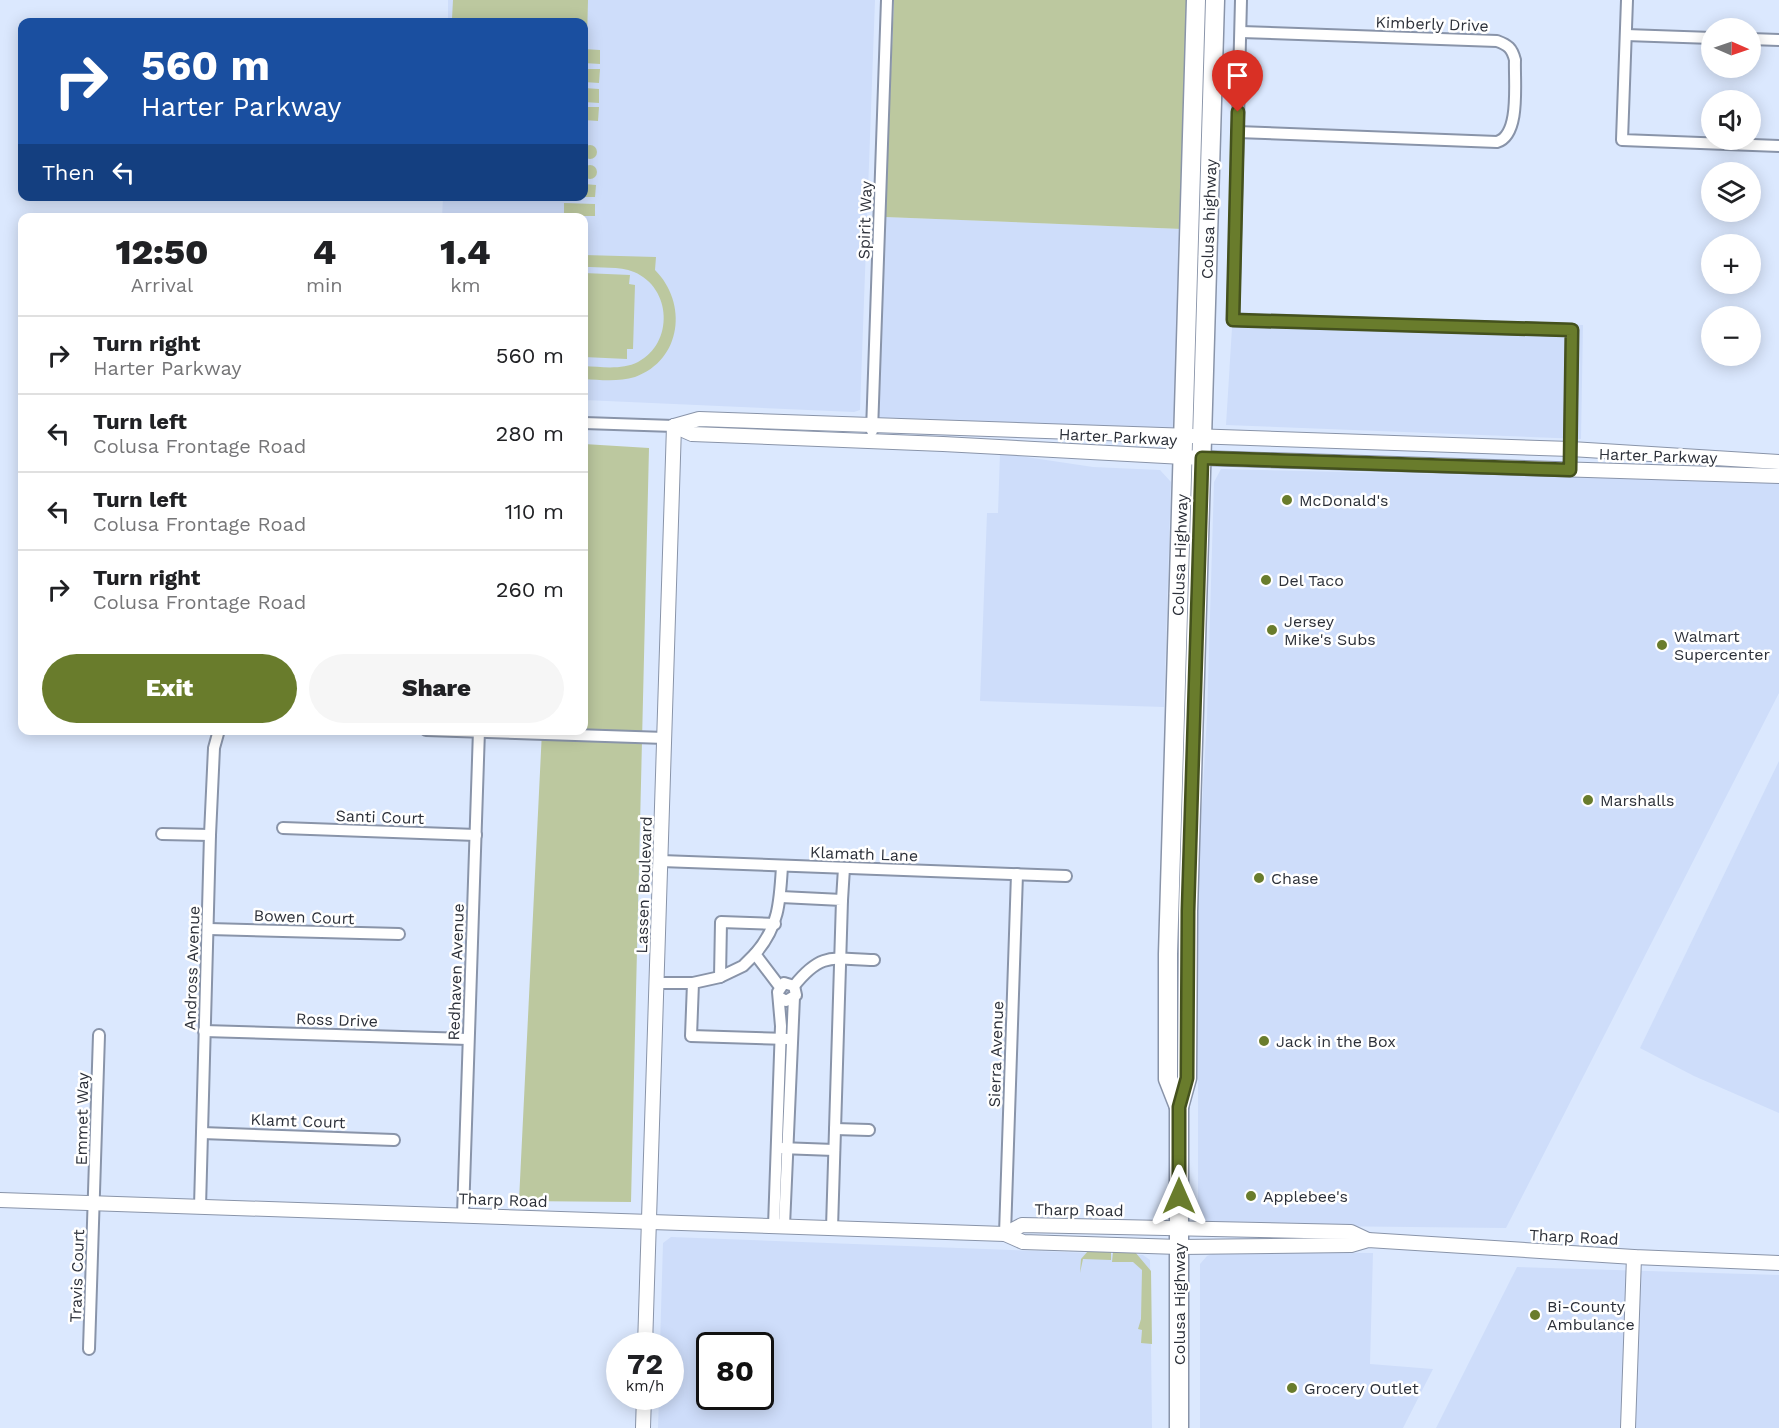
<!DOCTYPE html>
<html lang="en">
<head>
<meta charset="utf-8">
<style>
	:root { --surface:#fff; --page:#f6f6f6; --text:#202124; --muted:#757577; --line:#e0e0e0; --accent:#697c2c }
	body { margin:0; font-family:"Work Sans",sans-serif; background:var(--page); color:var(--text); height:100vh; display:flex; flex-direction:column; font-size:22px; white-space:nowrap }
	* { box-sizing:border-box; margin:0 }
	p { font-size:20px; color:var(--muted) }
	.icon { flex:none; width:33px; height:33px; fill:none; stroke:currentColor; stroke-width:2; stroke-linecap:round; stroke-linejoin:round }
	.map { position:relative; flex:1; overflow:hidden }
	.side { position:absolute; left:18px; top:213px; width:570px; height:522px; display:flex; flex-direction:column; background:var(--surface); border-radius:12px; box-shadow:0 3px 15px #0003 }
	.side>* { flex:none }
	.banner { position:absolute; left:18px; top:18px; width:570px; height:183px; border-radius:12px; box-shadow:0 3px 15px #0003; background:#1a4fa0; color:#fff; overflow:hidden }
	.needle { width:39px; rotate:92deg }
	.tools { position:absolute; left:1701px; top:18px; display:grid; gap:12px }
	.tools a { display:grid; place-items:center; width:60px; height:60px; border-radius:50%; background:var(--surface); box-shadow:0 3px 15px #0003; font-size:30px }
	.speed { position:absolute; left:606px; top:1332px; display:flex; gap:12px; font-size:30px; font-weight:700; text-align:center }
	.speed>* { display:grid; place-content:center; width:78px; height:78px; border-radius:50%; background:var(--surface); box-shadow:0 3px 15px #0003; line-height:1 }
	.speed small { font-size:15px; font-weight:400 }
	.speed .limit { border:3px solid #111; border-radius:9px; background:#fff; color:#111 }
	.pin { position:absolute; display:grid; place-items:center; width:51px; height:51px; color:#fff; margin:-62px -26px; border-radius:50% 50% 50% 0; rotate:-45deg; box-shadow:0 0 6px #0007 }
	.pin .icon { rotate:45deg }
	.me { position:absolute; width:66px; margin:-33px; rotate:0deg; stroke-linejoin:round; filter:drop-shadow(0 0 4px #0008) }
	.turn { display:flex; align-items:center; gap:21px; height:126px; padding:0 24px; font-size:27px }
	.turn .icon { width:78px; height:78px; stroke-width:2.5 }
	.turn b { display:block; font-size:42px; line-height:51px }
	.then { display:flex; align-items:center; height:57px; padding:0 24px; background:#0003; gap:12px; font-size:22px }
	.eta { display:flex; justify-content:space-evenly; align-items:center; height:102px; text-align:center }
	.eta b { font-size:36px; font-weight:800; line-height:42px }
	.primary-button { display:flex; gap:12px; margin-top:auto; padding:12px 24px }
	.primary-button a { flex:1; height:69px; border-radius:36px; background:var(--accent); color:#fff; font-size:24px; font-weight:800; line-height:69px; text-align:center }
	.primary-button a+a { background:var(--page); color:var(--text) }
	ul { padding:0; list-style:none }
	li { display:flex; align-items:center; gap:18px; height:78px; padding:0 24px; border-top:2px solid var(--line) }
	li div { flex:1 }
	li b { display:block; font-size:22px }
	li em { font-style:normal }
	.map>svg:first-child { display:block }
	.built { fill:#ceddfa; fill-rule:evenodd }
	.green { fill:#bcc89f }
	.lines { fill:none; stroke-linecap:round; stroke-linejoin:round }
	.street-casing { stroke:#8994a9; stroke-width:14 }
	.secondary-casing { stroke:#8994a9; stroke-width:16 }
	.highway-casing { stroke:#8994a9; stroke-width:21 }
	.street { stroke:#fff; stroke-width:10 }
	.secondary { stroke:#fff; stroke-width:14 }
	.highway { stroke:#fff; stroke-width:18 }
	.route-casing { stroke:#44511d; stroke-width:15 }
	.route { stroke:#697c2c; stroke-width:10 }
	.poi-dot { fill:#697c2c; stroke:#fff; stroke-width:2 }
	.labels { text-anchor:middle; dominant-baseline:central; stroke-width:5; stroke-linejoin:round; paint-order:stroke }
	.street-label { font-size:16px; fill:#2c3039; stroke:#fff }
	.poi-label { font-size:16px; fill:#2c3039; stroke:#fff; text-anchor:start }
</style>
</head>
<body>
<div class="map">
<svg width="1779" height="1428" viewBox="0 0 1779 1428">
	<rect width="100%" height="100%" fill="#dbe8fe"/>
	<g class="built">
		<path d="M448,0H875L860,410L854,412L584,400V218H442L443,197L584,196V22H448Z"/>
		<path d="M885,217L1182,229L1177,431L877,422Z"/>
		<path d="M1233,312L1583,325L1581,439L1226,425Z"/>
		<path d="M1000,453L1093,467L1160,470L1171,482L1164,707L980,701L987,513H998Z"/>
		<path d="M1221,469L1779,482V693L1506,1228L1215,1225L1203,1220L1198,1211V875L1207,717L1214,482Z"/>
		<path d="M1779,761V1113L1694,1076L1640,1048Z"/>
		<path d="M671,1237L1143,1255L1150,1260L1152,1428H658L659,1397L670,1396V1346L660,1345L663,1243ZM710,1346H760V1396H710Z"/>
		<path d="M1217,1252L1373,1253L1370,1364L1433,1369L1403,1428H1200V1264L1207,1256Z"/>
		<path d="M1517,1267L1779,1275V1428H1436Z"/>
	</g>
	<g class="green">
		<path d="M453,0H588L587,40H584V22H455L452,19Z"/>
		<path d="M894,0H1189L1182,229L885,217Z"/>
		<path d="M584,49L600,50V64L584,63Z"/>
		<path d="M584,69H600L599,83L584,82Z"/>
		<path d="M584,88L599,89V103L584,102Z"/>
		<path d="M584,107H599L598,121L584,120Z"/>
		<circle cx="590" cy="152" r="7"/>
		<circle cx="590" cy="172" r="7"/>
		<path d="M584,184L596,185L595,197H582Z"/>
		<path d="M564,203L595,204V216H564Z"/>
		<path d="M584,255L656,257L655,270C688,303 682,360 635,377C619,382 600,380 584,379V366C602,367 622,370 638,362C674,343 672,288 634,272C619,266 600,268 584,267Z"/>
		<path d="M584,273L630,275L629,284L635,285L633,349H627V359L584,357Z"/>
		<path d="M584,444L649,448L631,1202L519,1201L542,731L584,730Z"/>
		<path d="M1088,1251L1111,1252V1260L1083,1259L1080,1273L1081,1259Z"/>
		<path d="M1113,1252H1135L1151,1271L1152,1344L1141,1343L1142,1330L1138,1329L1141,1319L1142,1270L1133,1262H1112Z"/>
	</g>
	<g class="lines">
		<g class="street-casing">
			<g id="street">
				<path d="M1241,0L1233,320L1572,330L1570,470"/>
				<path d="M1627,0L1622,140L1779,146"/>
				<path d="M1626,35L1712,38"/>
				<path d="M1750,39L1779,40"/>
				<path d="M1237,132L1497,142C1521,135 1514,81 1515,60C1512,48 1508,45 1497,41L1241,32"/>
				<path d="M584,423L674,426"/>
				<path d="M872,431L887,0"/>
				<path d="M426,730L665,738"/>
				<path d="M283,828L476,835"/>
				<path d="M162,834L210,835"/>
				<path d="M661,861L1066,876"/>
				<path d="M781,897L842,900L832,1228"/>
				<path d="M842,900L844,868"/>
				<path d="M209,929L399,934"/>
				<path d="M755,954L743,966L720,977L721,922L775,924"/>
				<path d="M720,977L693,983L691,1036L788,1039"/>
				<path d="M657,983H693"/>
				<path d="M794,986C822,951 833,959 874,960"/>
				<path d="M780,987L755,954C779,927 780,901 782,866"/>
				<path d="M204,1031L468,1039"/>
				<path d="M835,1129L869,1130"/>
				<path d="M202,1133L394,1140"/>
				<path d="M780,1148L834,1150"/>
				<path d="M200,1207L210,835L214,748L219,730"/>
				<path d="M463,1215L479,730"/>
				<path d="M774,1226L781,1026L778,992L784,983L794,986L796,995L786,1001L781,998"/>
				<path d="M784,1226L794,997"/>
				<path d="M1005,1234L1017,874"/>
				<path d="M89,1349L99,1035"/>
			</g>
		</g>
		<g class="secondary-casing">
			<g id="secondary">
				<path d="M674,426L692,434L943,444L1202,458L1779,476"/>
				<path d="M674,426L699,419L1571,449L1779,462"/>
				<path d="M0,1200L1005,1234L1023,1242L1179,1247L1351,1245L1368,1240L1634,1257L1779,1263"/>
				<path d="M1005,1234L1022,1225L1351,1232L1368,1240"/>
				<path d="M645,1346L674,426"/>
				<path d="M643,1428L644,1396"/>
				<path d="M1628,1428L1634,1257"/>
			</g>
		</g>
		<g class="highway-casing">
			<g id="highway">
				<path d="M1179,1107L1168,1079V954L1196,0"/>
				<path d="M1179,1428V1107L1187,1078L1188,911L1215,0"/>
			</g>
		</g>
		<use href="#street" class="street"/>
		<use href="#secondary" class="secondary"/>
		<use href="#highway" class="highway"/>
	</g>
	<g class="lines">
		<g class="route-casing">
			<path id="route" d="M1179,1196V1107L1187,1078L1188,911L1202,458L1570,470L1572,330L1233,320L1238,112"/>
		</g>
		<use href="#route" class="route"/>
	</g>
	<g class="poi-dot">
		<circle cx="1287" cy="500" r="6"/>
		<circle cx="1266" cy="580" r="6"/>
		<circle cx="1272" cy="630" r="6"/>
		<circle cx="1662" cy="645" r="6"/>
		<circle cx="1588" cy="800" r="6"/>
		<circle cx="1259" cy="878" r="6"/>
		<circle cx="1264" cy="1041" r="6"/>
		<circle cx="1251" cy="1196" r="6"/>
		<circle cx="1535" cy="1315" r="6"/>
		<circle cx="1292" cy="1388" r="6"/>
	</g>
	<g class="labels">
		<g class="street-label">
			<text transform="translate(1432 24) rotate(2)">Kimberly Drive</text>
			<text transform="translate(1209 219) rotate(-88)">Colusa highway</text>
			<text transform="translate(865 220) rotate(-88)">Spirit Way</text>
			<text transform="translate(1118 437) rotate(3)">Harter Parkway</text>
			<text transform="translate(1658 456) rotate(2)">Harter Parkway</text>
			<text transform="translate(1180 555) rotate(-88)">Colusa Highway</text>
			<text transform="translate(380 817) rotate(2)">Santi Court</text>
			<text transform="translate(864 854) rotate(2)">Klamath Lane</text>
			<text transform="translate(644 885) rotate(-88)">Lassen Boulevard</text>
			<text transform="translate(304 917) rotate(2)">Bowen Court</text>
			<text transform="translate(192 968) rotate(-88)">Andross Avenue</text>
			<text transform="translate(456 972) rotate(-88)">Redhaven Avenue</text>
			<text transform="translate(337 1020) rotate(2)">Ross Drive</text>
			<text transform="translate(996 1054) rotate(-88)">Sierra Avenue</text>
			<text transform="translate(82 1119) rotate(-89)">Emmet Way</text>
			<text transform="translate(298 1121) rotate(2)">Klamt Court</text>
			<text transform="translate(503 1200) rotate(2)">Tharp Road</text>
			<text transform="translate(1079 1210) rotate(1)">Tharp Road</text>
			<text transform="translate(1574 1237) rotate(3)">Tharp Road</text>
			<text transform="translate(77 1276) rotate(-88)">Travis Court</text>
			<text transform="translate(1179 1304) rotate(-90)">Colusa Highway</text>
		</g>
		<g class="poi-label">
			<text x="1299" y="500">McDonald's</text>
			<text x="1278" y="580">Del Taco</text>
			<text x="1284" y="621">Jersey<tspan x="1284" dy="18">Mike's Subs</tspan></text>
			<text x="1674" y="636">Walmart<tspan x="1674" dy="18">Supercenter</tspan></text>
			<text x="1600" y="800">Marshalls</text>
			<text x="1271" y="878">Chase</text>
			<text x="1276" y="1041">Jack in the Box</text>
			<text x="1263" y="1196">Applebee's</text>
			<text x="1547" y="1306">Bi-County<tspan x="1547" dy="18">Ambulance</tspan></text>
			<text x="1304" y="1388">Grocery Outlet</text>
		</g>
	</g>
</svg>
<div class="tools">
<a><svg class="needle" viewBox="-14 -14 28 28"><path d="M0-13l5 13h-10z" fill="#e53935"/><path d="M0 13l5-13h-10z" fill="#757577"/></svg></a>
<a><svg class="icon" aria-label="sound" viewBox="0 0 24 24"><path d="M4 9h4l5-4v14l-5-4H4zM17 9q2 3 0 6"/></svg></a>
<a><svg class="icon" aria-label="layers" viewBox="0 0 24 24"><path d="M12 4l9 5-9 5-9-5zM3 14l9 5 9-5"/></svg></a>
<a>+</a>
<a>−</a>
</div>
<div class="speed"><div>72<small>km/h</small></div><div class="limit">80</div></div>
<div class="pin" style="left:1238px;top:112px;background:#d93025"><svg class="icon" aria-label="arrive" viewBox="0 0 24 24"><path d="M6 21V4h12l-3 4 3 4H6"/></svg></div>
<svg class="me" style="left:1179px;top:1196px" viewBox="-20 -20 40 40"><path d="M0-17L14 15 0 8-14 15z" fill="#697c2c" stroke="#fff" stroke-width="4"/></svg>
<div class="banner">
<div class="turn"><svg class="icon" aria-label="right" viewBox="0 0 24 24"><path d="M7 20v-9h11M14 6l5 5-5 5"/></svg><div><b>560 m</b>Harter Parkway</div></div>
<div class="then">Then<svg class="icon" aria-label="left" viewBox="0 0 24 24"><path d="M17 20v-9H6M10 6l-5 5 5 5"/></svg></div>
</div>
<section class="side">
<div class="eta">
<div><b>12:50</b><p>Arrival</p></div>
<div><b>4</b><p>min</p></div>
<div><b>1.4</b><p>km</p></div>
</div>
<ul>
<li><svg class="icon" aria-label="right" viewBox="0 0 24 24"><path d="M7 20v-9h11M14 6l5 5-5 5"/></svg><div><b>Turn right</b><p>Harter Parkway</p></div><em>560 m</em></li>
<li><svg class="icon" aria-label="left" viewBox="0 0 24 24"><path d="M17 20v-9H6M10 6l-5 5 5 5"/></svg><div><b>Turn left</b><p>Colusa Frontage Road</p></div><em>280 m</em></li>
<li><svg class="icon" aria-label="left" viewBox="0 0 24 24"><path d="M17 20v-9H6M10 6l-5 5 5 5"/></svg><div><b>Turn left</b><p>Colusa Frontage Road</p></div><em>110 m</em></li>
<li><svg class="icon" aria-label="right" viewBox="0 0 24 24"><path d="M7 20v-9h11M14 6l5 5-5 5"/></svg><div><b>Turn right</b><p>Colusa Frontage Road</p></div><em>260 m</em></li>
</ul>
<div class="primary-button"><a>Exit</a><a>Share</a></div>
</section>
</div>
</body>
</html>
